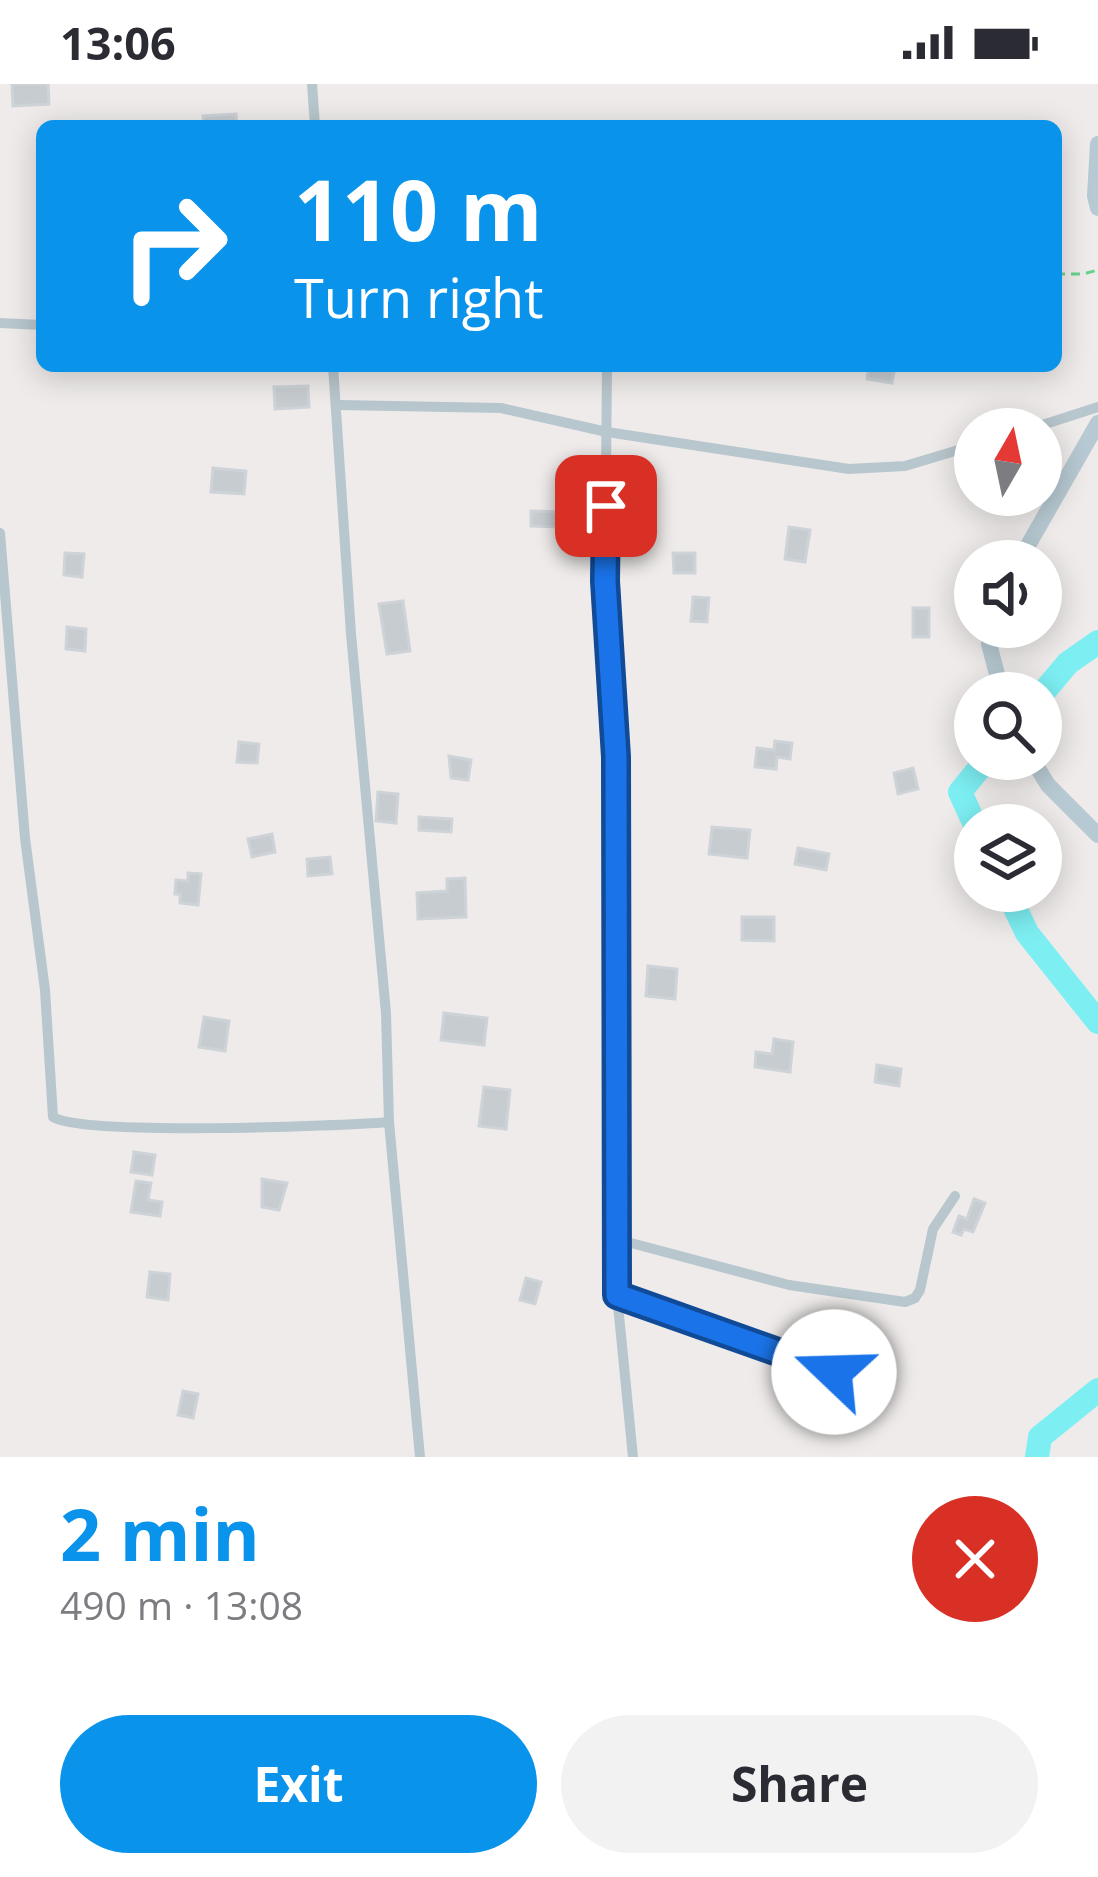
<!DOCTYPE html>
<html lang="en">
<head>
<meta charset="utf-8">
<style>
	:root { --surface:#fff; --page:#f2f2f3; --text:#2b2b33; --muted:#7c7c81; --accent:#0a93ea }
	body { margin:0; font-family:"Open Sans",sans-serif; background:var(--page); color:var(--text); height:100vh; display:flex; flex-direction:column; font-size:45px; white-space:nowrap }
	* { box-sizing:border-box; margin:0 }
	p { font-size:39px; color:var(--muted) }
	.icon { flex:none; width:66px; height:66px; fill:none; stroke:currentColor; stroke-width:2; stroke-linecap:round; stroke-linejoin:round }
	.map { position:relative; height:1373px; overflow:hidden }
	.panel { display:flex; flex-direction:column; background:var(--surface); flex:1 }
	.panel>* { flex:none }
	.top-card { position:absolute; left:36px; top:36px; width:1026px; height:252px; border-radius:18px; box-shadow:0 6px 30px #0003; background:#0a93ea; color:#fff; overflow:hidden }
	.needle { width:78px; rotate:9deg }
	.controls { position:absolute; left:954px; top:324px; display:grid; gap:24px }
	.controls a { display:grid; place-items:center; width:108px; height:108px; border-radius:50%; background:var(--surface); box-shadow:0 6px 30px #0003; font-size:60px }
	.pin { position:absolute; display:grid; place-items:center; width:102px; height:102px; color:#fff; margin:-51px; border-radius:24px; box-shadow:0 6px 18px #0006 }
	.me { position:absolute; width:132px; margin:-66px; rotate:291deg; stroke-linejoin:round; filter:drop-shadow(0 0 9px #0008) }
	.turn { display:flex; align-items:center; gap:42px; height:252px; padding:0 60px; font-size:54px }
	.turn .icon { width:156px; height:156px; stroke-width:2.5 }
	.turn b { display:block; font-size:84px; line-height:102px }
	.round { display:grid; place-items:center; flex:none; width:126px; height:126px; border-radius:63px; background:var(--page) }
	.head { display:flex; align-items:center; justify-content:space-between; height:204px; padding:0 60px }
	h1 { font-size:72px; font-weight:700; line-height:90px; color:var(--accent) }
	.cta { display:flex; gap:24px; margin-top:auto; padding:24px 60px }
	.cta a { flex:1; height:138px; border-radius:72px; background:var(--accent); color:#fff; font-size:48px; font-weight:700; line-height:138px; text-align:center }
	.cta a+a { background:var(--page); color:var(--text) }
	.status { display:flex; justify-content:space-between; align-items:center; height:84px; padding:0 60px; background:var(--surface); direction:ltr }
	.status svg { height:33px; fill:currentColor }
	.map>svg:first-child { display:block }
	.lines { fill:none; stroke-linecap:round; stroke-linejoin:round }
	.river { stroke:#7deff3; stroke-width:24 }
	.building { fill:#c7ccd1; stroke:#ced3d8; stroke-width:3 }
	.path { stroke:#69d28c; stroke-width:3; stroke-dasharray:9 6; stroke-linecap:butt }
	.street { stroke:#b8c7cd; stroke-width:10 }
	.secondary { stroke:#b7c9d2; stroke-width:16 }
	.route-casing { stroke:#114b97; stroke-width:30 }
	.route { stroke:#1a73e8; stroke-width:21 }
</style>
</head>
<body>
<div class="status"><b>13:06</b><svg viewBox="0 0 49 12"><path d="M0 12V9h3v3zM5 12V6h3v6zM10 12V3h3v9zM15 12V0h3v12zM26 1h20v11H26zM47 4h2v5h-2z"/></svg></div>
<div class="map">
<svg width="1098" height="1373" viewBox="0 0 1098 1373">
	<rect width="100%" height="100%" fill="#efebeb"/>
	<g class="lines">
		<g class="river">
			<path d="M1041,611L1068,579L1098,558"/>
			<path d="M975,741L960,708L987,675"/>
			<path d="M1007,807L1027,849L1098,938"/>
			<path d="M1037,1373L1040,1353L1098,1306"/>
		</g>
	</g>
	<g class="building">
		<path d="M12,0H48L49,20L13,22Z"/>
		<path d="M236,30L237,42H204L203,32Z"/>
		<path d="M869,282L895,284L892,299L867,295Z"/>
		<path d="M308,302L309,323L275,325L274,303Z"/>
		<path d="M213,384L246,387L244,410L211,408Z"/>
		<path d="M531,427L561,428L560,443L531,442Z"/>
		<path d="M789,443L810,446L805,478L785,475Z"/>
		<path d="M65,469L84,470L82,493L64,491Z"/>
		<path d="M673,469H695V489H674Z"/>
		<path d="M693,513L709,514L707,538L691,537Z"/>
		<path d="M403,517L410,567L387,570L379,520Z"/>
		<rect x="913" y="524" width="16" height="29"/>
		<path d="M67,543L86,545L85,567L66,565Z"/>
		<path d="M775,657L792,659L790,675L777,673L776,685L755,683L757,664L774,666Z"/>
		<path d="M239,658L259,660L257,679L237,678Z"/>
		<path d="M449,672L471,676L468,696L451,694Z"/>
		<path d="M913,684L918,705L898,710L894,689Z"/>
		<path d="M378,708L398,710L396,739L376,737Z"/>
		<path d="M419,733L452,735L451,748L419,746Z"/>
		<path d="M712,743L750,746L747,774L709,770Z"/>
		<path d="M272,750L275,768L252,773L248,755Z"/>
		<path d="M798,764L829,770L826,786L795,780Z"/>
		<path d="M330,773L332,790L308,792L307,775Z"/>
		<path d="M188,789L201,790L198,821L180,819V810H175L176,796L188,797Z"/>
		<path d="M465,794L466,833L418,835L417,809L447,807V795Z"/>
		<path d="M742,833H774V857L742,856Z"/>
		<path d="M648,882L677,885L675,915L646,912Z"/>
		<path d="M444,929L487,934L484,961L441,956Z"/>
		<path d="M204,933L229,937L225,967L199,963Z"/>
		<path d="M774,955L793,958L790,988L755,983L756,968L772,970Z"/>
		<path d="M877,981L901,985L899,1002L875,998Z"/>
		<path d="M484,1003L510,1006L506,1045L479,1042Z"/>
		<path d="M134,1068L155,1071L152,1091L131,1088Z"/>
		<path d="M262,1095L287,1099L279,1126L262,1123Z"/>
		<path d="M136,1097L151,1099L148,1116L162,1118L160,1132L131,1128Z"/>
		<path d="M974,1115L985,1119L973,1148L964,1145L961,1151L953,1148L959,1132L967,1135Z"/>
		<path d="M150,1188L170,1190L168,1216L147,1213Z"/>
		<path d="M526,1194L541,1198L535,1220L520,1216Z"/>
		<path d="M183,1307L198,1310L193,1334L178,1331Z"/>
	</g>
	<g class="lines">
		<path class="path" d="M1056,190H1083L1098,186"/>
		<g class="street">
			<path d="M312,0L315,42"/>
			<path d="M0,239L42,241"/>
			<path d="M333,282L351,550L386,929L389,1038L420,1373"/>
			<path d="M607,282L605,497L616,673L617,1211L633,1373"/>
			<path d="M337,321L501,324L607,348L849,385L905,382L975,361"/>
			<path d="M1030,345L1098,323"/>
			<path d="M0,449L25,754L45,906L53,1033C83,1052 341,1042 389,1038"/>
			<path d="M616,1155L789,1201L905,1218L915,1214L920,1206L933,1145L955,1112"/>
			<path d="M617,1211L864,1300"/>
		</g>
		<g class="secondary">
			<path d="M1098,60L1095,112L1098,124"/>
			<path d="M1019,477L1098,339"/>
			<path d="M991,543L989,560L1002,609"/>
			<path d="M1032,675L1048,701L1098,751"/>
		</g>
	</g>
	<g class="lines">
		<g class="route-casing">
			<path id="route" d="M606,422L605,497L616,673L617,1211L834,1288"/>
		</g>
		<use href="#route" class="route"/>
	</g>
</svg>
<div class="controls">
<a><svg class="needle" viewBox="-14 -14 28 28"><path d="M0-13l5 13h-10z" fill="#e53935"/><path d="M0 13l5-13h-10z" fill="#7c7c81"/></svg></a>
<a><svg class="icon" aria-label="sound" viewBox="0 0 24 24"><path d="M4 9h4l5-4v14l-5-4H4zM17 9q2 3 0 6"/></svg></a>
<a><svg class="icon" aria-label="search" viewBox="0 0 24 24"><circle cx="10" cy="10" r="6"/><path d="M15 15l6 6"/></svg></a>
<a><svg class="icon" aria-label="layers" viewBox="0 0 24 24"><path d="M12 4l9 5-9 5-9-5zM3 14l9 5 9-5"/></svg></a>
</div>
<div class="pin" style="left:606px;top:422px;background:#d93025"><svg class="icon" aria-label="arrive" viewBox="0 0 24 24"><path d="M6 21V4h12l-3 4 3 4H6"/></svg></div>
<svg class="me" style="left:834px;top:1288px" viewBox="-20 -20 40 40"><circle r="19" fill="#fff"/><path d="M0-13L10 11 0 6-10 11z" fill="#1a73e8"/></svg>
<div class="top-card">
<div class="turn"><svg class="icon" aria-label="right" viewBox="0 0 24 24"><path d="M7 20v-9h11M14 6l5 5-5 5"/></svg><div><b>110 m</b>Turn right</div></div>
</div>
</div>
<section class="panel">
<div class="head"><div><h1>2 min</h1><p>490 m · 13:08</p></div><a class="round" style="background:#d93025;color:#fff"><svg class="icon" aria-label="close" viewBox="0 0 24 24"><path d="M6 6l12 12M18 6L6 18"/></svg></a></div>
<div class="cta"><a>Exit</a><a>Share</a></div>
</section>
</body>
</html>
